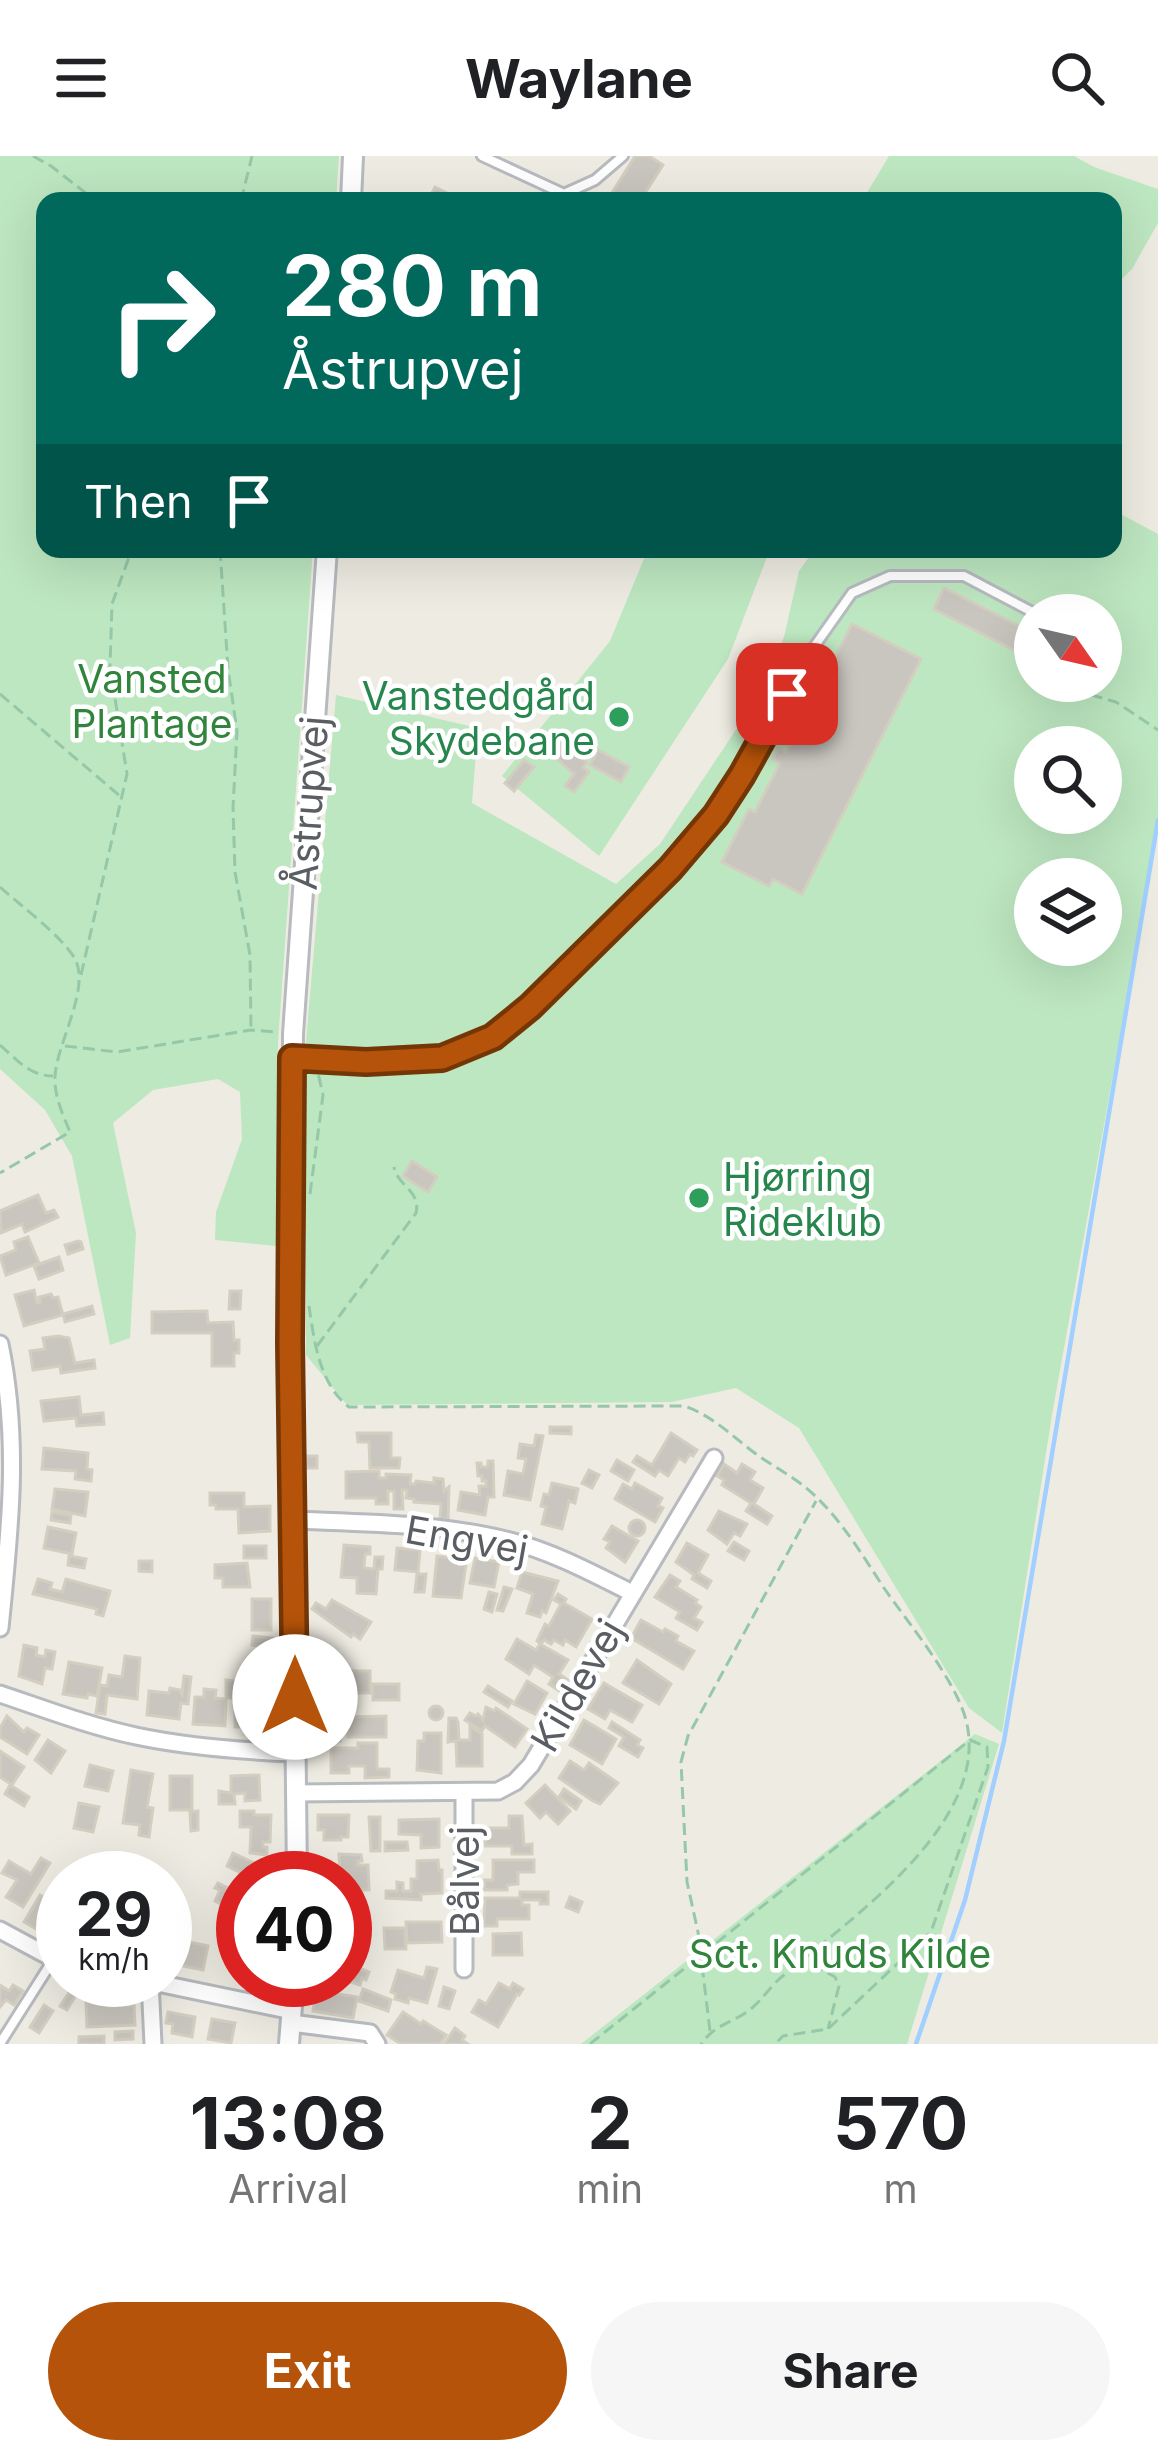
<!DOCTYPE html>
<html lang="en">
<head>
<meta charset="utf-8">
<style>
	:root { --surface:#fff; --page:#f6f6f6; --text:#202124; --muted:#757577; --accent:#b45309 }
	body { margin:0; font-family:Inter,sans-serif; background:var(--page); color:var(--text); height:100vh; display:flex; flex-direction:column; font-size:45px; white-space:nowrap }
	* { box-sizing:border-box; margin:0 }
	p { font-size:39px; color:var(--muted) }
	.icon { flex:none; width:66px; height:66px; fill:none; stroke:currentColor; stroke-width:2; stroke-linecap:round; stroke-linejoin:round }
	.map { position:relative; height:1888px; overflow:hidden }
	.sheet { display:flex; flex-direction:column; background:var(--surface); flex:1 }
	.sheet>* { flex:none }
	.top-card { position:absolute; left:36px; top:36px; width:1086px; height:366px; border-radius:24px; box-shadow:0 12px 48px #0002; background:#00695c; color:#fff; overflow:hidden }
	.needle { width:78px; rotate:124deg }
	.tools { position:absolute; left:1014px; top:438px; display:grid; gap:24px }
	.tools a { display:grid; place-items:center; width:108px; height:108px; border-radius:50%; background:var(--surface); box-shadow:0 12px 48px #0002; font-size:60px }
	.speed { position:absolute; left:36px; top:1695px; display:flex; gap:24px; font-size:60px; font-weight:700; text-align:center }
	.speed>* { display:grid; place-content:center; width:156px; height:156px; border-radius:50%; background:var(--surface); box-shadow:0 12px 48px #0002; line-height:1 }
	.speed small { font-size:30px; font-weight:400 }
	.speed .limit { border:18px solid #d22; background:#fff; color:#111 }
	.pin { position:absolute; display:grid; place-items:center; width:102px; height:102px; color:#fff; margin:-51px; border-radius:24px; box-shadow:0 6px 18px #0006 }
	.me { position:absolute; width:132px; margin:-66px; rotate:0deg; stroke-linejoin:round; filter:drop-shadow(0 0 9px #0008) }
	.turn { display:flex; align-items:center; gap:42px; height:252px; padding:0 48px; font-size:54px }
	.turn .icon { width:156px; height:156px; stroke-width:2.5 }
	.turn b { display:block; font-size:84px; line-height:102px }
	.then { display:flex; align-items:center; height:114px; padding:0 48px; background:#0003; gap:24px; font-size:45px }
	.eta { display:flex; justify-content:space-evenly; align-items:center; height:204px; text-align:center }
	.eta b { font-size:72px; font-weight:700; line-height:84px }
	.cta { display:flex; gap:24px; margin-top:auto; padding:24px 48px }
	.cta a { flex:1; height:138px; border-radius:72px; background:var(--accent); color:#fff; font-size:48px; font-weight:700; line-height:138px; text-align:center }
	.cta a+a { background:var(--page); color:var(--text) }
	header { display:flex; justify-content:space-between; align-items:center; height:156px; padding:0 48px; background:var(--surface); font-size:54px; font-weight:700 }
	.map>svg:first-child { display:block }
	.green { fill:#bde7c0; fill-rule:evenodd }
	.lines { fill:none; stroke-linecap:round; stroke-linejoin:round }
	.stream { stroke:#a1cfff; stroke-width:4.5 }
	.building { fill:#c9c6bf; stroke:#d3cec0; stroke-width:3 }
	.service-casing { stroke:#b7babf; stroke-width:14 }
	.minor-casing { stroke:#b7babf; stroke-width:21 }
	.tertiary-casing { stroke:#b7babf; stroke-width:24 }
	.path { stroke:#95c8a8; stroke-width:3; stroke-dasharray:12 6; stroke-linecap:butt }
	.service { stroke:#fff; stroke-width:8 }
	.minor { stroke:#fff; stroke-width:15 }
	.tertiary { stroke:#fff; stroke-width:18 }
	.route-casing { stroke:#753606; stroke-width:30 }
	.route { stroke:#b45309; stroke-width:21 }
	.leisure-dot { fill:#2e9e5b; stroke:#fff; stroke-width:4.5 }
	.labels { text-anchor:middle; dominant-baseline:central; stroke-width:9; stroke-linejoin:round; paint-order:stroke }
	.park-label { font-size:39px; fill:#30843b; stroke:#fff }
	.leisure-label { font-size:39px; fill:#27864d; stroke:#fff; text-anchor:end }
	.street-label { font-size:39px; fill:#5a5e63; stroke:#fff }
</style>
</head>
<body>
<header><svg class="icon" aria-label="menu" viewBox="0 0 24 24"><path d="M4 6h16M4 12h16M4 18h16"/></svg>Waylane<svg class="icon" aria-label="search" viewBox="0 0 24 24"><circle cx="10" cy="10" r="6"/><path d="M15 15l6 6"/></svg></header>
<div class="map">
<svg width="1158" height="1888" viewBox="0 0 1158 1888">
	<rect width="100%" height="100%" fill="#eeece2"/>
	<g class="green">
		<path d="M0,0H339L336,45H45V393H313L278,886L276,1090L215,1084L216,1056L242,983L240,936L218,923L153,934L113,967L136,1077L130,1182L110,1189L72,1000L45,954L0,913Z"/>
		<path d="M889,0H1074L1094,11L1158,33V67L1132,113L1113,132V45H862Z"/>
		<path d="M1113,354L1158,378V668L1052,1259L1002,1577L969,1552L799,1272L736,1232L672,1246L347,1249L306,1199V885L336,539L478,572L472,647L616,728L660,688L761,536L784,481L799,415L815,393H1113ZM1035,459H1101V525H1035ZM1035,591H1101V657H1035ZM1035,723H1101V789H1035Z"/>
		<path d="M648,393H770L728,503L599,700L502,620L610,485Z"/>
		<path d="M975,1578L999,1588L907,1888H581Z"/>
	</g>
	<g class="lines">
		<path class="stream" d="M916,1888L965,1744L1004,1585L1158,664"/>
	</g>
	<g class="building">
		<path d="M635,0H649L663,9L640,45H607Z"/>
		<path d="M435,31L463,45H428Z"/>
		<path d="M944,432L1035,478V505L934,453Z"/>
		<path d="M852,468L921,503L802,738L773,723L769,730L722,706L749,653L755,656L780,607L773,603L778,592L786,596Z"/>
		<path d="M551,577L587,606L583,611L589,616L574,636L565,630L574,618L542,589Z"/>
		<path d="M598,594L629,611L621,626L590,609Z"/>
		<path d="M524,604L534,611L514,635L505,627Z"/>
		<path d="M412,1005L437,1021L428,1036L403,1020Z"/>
		<path d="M38,1039L46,1057L54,1054L58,1061L25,1076L22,1068L1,1077L0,1055Z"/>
		<path d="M28,1081L39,1107L6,1119L0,1100L16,1094L14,1086Z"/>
		<path d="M78,1085L81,1086L83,1093L68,1098L65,1089Z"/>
		<path d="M59,1101L63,1114L39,1123L34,1110Z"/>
		<path d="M34,1134L37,1147L40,1146L39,1141L51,1138L53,1142L58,1141L63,1159L24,1170L15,1139Z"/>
		<path d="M230,1135H241L240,1153H229Z"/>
		<path d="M92,1150L94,1158L65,1166L63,1158Z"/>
		<path d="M207,1155L208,1167L233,1166L234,1184H239V1197H234V1210H212V1177H152V1156Z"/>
		<path d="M58,1180L69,1182L75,1207L94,1204L95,1212L61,1217L60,1210L33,1214L30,1195L45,1193L43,1182Z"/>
		<path d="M79,1241L81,1259L103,1257L104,1268L77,1270L76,1262L44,1265L41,1245Z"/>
		<path d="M550,1271H571V1278L550,1277Z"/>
		<path d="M357,1277H391V1302H400L399,1312H370L369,1286H358Z"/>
		<path d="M671,1277L697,1294L693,1300L690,1298L685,1306L679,1302L668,1320L659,1314L655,1320L633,1306L637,1300L652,1309Z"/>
		<path d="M536,1279L543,1280L530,1344L504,1339L508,1315L523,1318L526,1303L518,1302L520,1288L534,1290Z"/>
		<path d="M44,1292L88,1297L87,1313L92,1314L91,1325L75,1323L76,1315L42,1313Z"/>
		<rect x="306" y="1300" width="11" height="12"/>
		<path d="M617,1304L634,1314L628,1325L611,1315Z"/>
		<path d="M488,1305H493L494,1341H488L485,1359L458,1354L461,1336L480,1339L479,1330H486V1325H482V1320H478L477,1307H481V1311H488Z"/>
		<path d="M724,1308L737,1317L742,1308L755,1316L750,1324L763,1332L754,1348L772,1360L767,1368L746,1355L751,1347L722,1329L724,1324L717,1320Z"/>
		<path d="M589,1314L599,1319L592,1332L582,1327Z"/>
		<path d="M379,1315V1322H386V1318L411,1319L410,1328H415L416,1325L434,1327V1322L443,1323L444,1335L449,1331L448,1363H440L441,1348L414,1346V1343L406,1342L407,1334H402L403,1353H394V1335H388V1348H376V1342H346V1316Z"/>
		<path d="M552,1327L578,1333L575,1347L569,1345L562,1373L542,1368L546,1351L541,1350L544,1338L549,1339Z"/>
		<path d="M635,1327L662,1342L658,1350L663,1352L655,1366L615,1343L623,1328L632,1333Z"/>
		<path d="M55,1333L88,1336L85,1360L52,1353Z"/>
		<path d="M210,1337H244V1351L270,1350V1375L239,1377L238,1353H216V1349H210Z"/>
		<path d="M719,1355L747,1368L740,1380L734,1377L727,1388L708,1374Z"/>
		<path d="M52,1356L71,1359L70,1367L51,1364Z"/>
		<circle cx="637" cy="1372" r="8"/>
		<path d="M612,1370L638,1385L625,1406L606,1392L610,1386L604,1383Z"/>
		<path d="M48,1371L76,1377L72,1398L44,1392Z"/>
		<path d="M734,1386L749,1395L744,1404L728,1395Z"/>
		<path d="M687,1387L708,1399L698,1417L711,1425L707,1432L692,1423L694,1419L676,1406Z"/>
		<path d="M344,1389L370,1391V1398H365L364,1412L374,1413L375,1401H383L382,1413H378L376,1438L357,1437V1422L341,1421Z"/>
		<rect x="244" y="1390" width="22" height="12"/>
		<path d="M397,1392L420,1394L418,1416L395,1414Z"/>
		<path d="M69,1400L86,1403L84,1412L68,1409Z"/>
		<path d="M437,1400L459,1403V1407L466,1408L461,1442L433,1440Z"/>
		<path d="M475,1402L499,1406L494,1431L470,1427Z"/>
		<path d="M139,1405H152V1416L139,1415Z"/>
		<path d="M247,1407L250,1431H223V1422H215V1409Z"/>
		<path d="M522,1416L558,1425L546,1457L542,1455L540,1461L527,1457L533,1438L517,1432Z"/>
		<path d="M417,1418H426L424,1436H415Z"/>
		<path d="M670,1419L680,1425L676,1431L697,1444L695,1447L701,1451L694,1462L702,1466L697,1474L676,1462L680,1456L655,1441Z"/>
		<path d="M38,1423L52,1427L50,1433L62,1436L66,1423L110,1435L103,1460L96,1458L97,1453L33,1438Z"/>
		<path d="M504,1431L512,1433L503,1455L497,1454Z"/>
		<path d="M489,1436L497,1438L492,1456L484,1453Z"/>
		<path d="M558,1438L566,1443L564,1447L592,1463L576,1491L565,1484L563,1489L554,1484L551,1488L544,1484L541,1488L537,1485L545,1468L549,1470L561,1448L554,1444Z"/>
		<rect x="252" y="1443" width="19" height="31"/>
		<path d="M332,1444L371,1466L360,1483L353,1478L351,1481L312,1453L316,1447L326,1453Z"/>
		<path d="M641,1464L663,1476L665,1473L678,1480L676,1485L694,1495L683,1513L631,1482Z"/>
		<path d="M253,1480L272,1482L270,1492L252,1489Z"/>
		<path d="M517,1483L536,1494L540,1488L568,1504L559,1518L568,1524L561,1536L549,1528L553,1521L534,1509L529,1518L506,1503Z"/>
		<path d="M24,1489L37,1492L36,1499L45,1501L46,1494L55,1496L52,1513L45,1512L42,1528L19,1520Z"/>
		<path d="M125,1500L140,1502L137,1543L107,1539L105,1558L96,1557L100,1529L107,1530L109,1519L122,1521Z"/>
		<path d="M637,1504L671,1528L659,1548L623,1527Z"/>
		<path d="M69,1506L102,1512L97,1540L88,1538L87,1542L63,1538Z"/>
		<rect x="326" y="1515" width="44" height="22"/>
		<path d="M249,1517H272L273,1557H252V1571H235V1555H250Z"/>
		<path d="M184,1520L191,1521L188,1548L181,1547L179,1563L147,1559L149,1535L169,1537L170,1532L180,1534L182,1538Z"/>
		<path d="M226,1524L235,1525L234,1542H226Z"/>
		<path d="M527,1525L547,1537L535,1558L514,1548Z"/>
		<path d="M604,1527L642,1549L632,1566L610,1554L605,1563L588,1553Z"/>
		<rect x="373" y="1528" width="26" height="16"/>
		<path d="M488,1530L512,1545L508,1551L484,1536Z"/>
		<path d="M204,1533L216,1534L215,1542L226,1543L225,1570L193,1568L195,1541H204Z"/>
		<circle cx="436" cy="1557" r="7"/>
		<path d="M486,1551L495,1555L496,1552L527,1573L515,1591L485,1570L482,1575L465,1564L470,1557L476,1560L478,1558L483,1564Z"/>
		<path d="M7,1560L24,1576L27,1572L39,1579L27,1598L0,1581V1572Z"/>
		<path d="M386,1560V1581H348L347,1561Z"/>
		<path d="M449,1562H456L458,1566L459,1584H470V1570L482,1578V1610H457L456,1585L448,1586Z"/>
		<path d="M584,1564L616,1583L602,1608L570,1589Z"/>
		<path d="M612,1566L640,1584L637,1589L643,1592L638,1601L619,1590L624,1581L609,1572Z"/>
		<path d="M328,1569H340V1585H327Z"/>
		<path d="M424,1577H441V1617L417,1614L418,1585H424Z"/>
		<path d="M48,1584L65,1595L51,1617L35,1604Z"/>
		<path d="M358,1587H377V1613H389V1621L365,1622V1610H349V1617H331V1592H358Z"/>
		<path d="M0,1595L24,1611L12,1629L0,1621Z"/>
		<path d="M570,1605L584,1614L589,1607L618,1627L600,1648L593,1645L559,1622Z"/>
		<path d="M90,1609L113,1615L108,1635L85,1630Z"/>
		<path d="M131,1614L153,1618L147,1651L153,1652L149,1681L139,1679L140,1669L123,1667Z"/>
		<path d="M259,1619L260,1644L245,1645V1637L234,1638L235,1648H219V1635L231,1637V1620Z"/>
		<rect x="170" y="1620" width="22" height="34"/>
		<path d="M10,1629L29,1641L24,1650L5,1638Z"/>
		<path d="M545,1629L570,1655L558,1668L546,1656L540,1662L526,1647Z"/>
		<path d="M564,1633L581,1645L576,1653L559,1641Z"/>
		<path d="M79,1647L99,1651L93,1676L74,1672Z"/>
		<path d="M198,1655V1674L191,1675L190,1656Z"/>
		<path d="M240,1655H254V1659H271L270,1686H263V1691H267V1699L250,1697L251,1671H240Z"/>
		<path d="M318,1659H349L348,1681H341V1684H324V1674H318Z"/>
		<path d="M509,1660H522L524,1689L532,1688V1698H512V1690H485V1672H509Z"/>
		<path d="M369,1661H380V1695H371Z"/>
		<path d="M439,1663V1691L421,1692V1679L399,1678V1664Z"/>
		<path d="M385,1686H407L408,1694L385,1695Z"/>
		<path d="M233,1697L256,1708L251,1719L257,1722H251L227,1710Z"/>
		<path d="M339,1698L361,1699L362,1705H358V1709H368L369,1734H345V1722H340Z"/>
		<path d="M41,1702L50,1707L23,1751L6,1741L17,1724L2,1717L9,1705L31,1718Z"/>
		<path d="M438,1704L439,1714H442V1737L421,1738V1744L386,1742V1735H397V1726L403,1727V1735H411V1723H417V1705Z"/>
		<path d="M493,1704H534V1716H518V1728L507,1729V1734H484V1724H493Z"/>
		<path d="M218,1727L232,1734L225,1750L215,1745L220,1734L215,1732Z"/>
		<path d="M520,1736H548V1748H540V1744H522V1749H529V1763H497V1770H484L485,1742H520Z"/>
		<path d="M40,1739L60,1751L53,1762L47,1758L38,1774L24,1766Z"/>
		<path d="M345,1741H362V1751L345,1752Z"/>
		<path d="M570,1741L582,1746L578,1756L566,1751Z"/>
		<path d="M406,1766H441L442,1786L407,1787Z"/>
		<rect x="345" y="1767" width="12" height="13"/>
		<path d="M384,1772H405L406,1793H385Z"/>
		<path d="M521,1777L522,1799H493V1778Z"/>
		<rect x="345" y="1782" width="18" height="8"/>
		<path d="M189,1786L208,1790L203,1814L179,1809L181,1799L186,1800Z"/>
		<path d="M230,1789L243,1790V1824L258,1826L240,1825L241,1814L234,1813V1808H229Z"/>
		<path d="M357,1811L369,1816L366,1824L362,1822L360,1829L351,1826Z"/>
		<path d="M427,1811L437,1813L427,1847L409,1842L408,1847L395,1843L396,1838L391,1836L398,1814L424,1822Z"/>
		<path d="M499,1827L510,1833L513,1827L523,1833L519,1839L517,1838L498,1871L472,1856L479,1844L486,1848Z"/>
		<path d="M317,1828L333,1831L332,1837L357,1841L353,1862L313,1855Z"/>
		<path d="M0,1829L9,1835L13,1829L23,1835L14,1849L6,1844L0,1851Z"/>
		<path d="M444,1831L455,1835L449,1853L439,1850Z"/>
		<path d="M363,1833L391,1844L388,1855L359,1845Z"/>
		<path d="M70,1835L76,1839L67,1854L60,1850Z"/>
		<path d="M108,1845V1850L134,1849L135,1869L87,1871L86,1846Z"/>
		<path d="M44,1849L53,1855L39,1877L30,1871Z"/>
		<path d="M168,1856L195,1861L192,1881L172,1877L173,1868L166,1867Z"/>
		<path d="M403,1856L421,1868L423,1865L446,1879L440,1888H401L387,1879Z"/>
		<path d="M212,1863L235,1867L231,1887L208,1883Z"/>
		<path d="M455,1872L465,1880L462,1884L468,1888H444Z"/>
		<path d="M133,1875V1883L115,1884V1876Z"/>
		<path d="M104,1880V1888H79V1881Z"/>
	</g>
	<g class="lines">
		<g class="service-casing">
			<g id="service">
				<path d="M482,0L564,38L595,24L623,0"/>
				<path d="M294,902L366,906L442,902L492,881L530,851L670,713L716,659L742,619L809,498L852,437L890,420H964L1038,459"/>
				<path d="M1,1886L53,1804"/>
			</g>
		</g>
		<g class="minor-casing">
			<g id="minor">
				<path d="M0,1188C20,1285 10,1374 0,1472"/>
				<path d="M293,1364C365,1367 440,1367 510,1385C553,1396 592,1417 632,1437"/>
				<path d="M0,1538C45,1553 89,1570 136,1580C188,1591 241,1595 295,1597"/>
				<path d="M295,1637L498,1635L515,1626L531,1609L714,1302"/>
				<path d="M464,1637V1813"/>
				<path d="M0,1774L63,1808"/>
				<path d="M143,1824L292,1855"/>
				<path d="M150,1825L153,1888"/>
				<path d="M291,1867L370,1877L377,1888"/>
			</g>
		</g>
		<g class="tertiary-casing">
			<g id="tertiary">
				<path d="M351,45L353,0"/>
				<path d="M297,1722L291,1188L293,878L327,393"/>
				<path d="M289,1888L294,1824"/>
			</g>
		</g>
		<g class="path">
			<path d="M33,0L51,10L96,45"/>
			<path d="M241,45L252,0"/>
			<path d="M220,393L228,513L237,575L233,652L235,716L250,799L251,874"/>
			<path d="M1080,525L1088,538L1116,546L1158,574"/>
			<path d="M0,538L120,640"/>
			<path d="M0,731C20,749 63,781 75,803C91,832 56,889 55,921C54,940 63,959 70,976L0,1017"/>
			<path d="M81,819L127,618L110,511L112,448L132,393"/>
			<path d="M0,889C17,904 30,920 53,920"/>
			<path d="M65,890L117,896L251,874L275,876"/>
			<path d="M310,1038L323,939L318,917"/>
			<path d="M309,1150C314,1184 319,1228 349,1251L684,1250C711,1259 730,1278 752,1295C769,1308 789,1318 805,1331C838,1358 861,1397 884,1432C909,1468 955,1523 966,1564C992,1665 852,1762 784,1819C772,1828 764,1842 752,1852C734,1867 716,1867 701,1888"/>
			<path d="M317,1190L416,1057C421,1034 398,1031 394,1011"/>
			<path d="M793,1813L819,1812L835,1821L839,1830L828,1873"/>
			<path d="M710,1875L698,1776L687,1726L681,1606L688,1580L816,1345"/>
			<path d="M590,1888L970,1584L987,1591L988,1611L931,1776L828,1873L783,1880L775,1888"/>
		</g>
		<use href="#service" class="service"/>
		<use href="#minor" class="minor"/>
		<use href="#tertiary" class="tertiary"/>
	</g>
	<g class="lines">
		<g class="route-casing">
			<path id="route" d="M295,1541L290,1187L292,902L366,906L442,902L493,881L530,851L670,713L716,659L742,619L787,538"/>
		</g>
		<use href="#route" class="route"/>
	</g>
	<g class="leisure-dot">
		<circle cx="619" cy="561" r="12"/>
		<circle cx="699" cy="1042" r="12"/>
	</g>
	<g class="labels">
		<g class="park-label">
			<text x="152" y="522">Vansted<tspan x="152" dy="45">Plantage</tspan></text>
			<text x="840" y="1797">Sct. Knuds Kilde</text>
		</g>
		<g class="leisure-label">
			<text x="595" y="539">Vanstedgård<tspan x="595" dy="45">Skydebane</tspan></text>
			<text x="723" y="1020" text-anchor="start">Hjørring<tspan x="723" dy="45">Rideklub</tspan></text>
		</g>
		<g class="street-label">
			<text transform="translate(308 647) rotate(-86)">Åstrupvej</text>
			<text transform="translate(467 1383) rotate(10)">Engvej</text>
			<text transform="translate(577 1529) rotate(-60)">Kildevej</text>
			<text transform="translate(464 1725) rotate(-90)">Bålvej</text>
		</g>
	</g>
</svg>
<div class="tools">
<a><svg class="needle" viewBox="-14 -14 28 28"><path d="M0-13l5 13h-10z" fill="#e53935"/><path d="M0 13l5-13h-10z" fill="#757577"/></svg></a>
<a><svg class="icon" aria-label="search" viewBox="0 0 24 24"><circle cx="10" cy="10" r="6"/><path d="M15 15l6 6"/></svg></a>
<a><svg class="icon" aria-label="layers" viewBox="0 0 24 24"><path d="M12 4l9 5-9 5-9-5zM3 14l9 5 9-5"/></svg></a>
</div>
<div class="speed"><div>29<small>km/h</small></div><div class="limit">40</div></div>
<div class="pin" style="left:787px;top:538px;background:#d93025"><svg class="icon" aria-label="arrive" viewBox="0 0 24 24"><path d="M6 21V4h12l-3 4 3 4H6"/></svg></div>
<svg class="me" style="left:295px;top:1541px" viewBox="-20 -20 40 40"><circle r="19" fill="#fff"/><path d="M0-13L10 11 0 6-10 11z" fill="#b45309"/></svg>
<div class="top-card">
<div class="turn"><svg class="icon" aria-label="right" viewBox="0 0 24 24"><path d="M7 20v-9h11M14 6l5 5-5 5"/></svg><div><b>280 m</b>Åstrupvej</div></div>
<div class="then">Then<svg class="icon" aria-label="arrive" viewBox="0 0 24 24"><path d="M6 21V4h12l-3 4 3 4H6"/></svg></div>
</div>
</div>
<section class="sheet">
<div class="eta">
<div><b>13:08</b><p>Arrival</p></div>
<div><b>2</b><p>min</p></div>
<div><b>570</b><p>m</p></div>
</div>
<div class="cta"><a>Exit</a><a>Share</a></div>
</section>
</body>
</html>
